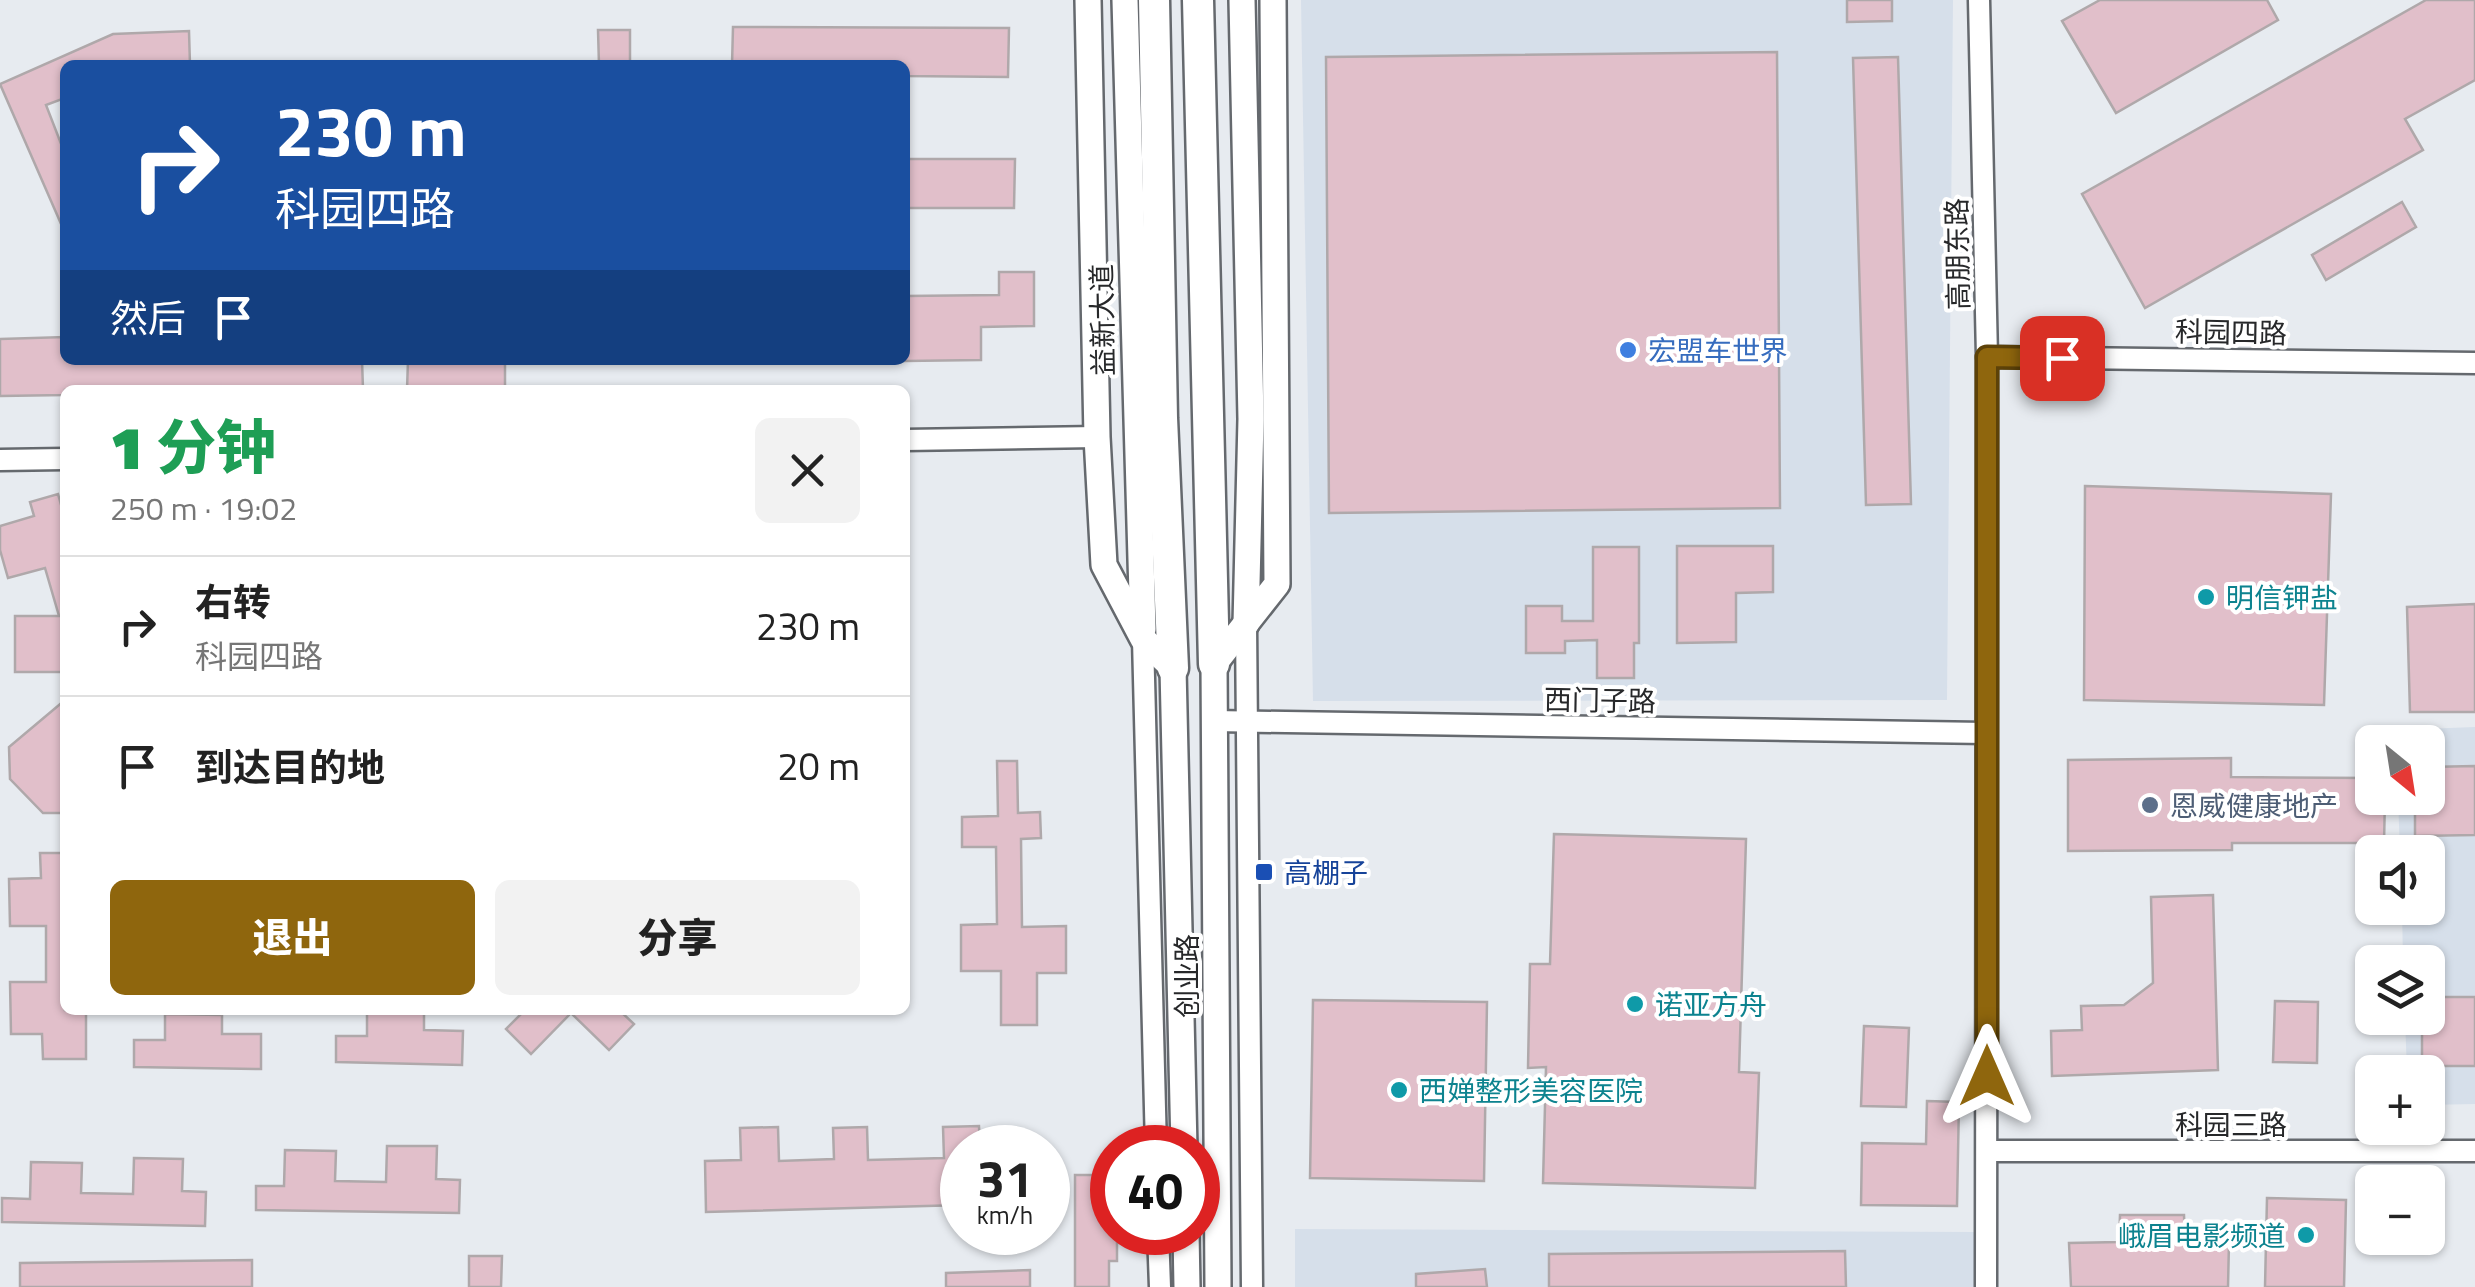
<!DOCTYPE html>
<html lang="zh">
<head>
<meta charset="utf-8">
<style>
	:root { --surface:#fff; --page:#f2f2f2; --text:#222; --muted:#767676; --line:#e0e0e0; --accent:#8f660d }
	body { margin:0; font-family:"Titillium Web","Noto Sans SC",sans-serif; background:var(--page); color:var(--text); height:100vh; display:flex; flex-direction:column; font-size:38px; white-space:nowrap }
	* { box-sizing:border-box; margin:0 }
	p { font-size:32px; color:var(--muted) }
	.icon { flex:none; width:55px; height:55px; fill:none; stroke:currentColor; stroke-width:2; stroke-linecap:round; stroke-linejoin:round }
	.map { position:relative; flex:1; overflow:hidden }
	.side { position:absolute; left:60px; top:385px; width:850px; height:630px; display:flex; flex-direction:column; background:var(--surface); border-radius:15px; box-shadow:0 2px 8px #0004 }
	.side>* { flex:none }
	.guide { position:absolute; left:60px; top:60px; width:850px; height:305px; border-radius:15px; box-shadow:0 2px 8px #0004; background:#1a4fa0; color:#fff; overflow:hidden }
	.needle { width:65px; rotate:150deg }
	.tools { position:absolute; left:2355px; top:725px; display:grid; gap:20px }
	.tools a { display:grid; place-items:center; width:90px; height:90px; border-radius:15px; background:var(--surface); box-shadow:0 2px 8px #0004; font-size:50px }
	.speed { position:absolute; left:940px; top:1125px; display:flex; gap:20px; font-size:50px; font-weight:700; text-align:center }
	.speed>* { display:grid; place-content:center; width:130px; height:130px; border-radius:50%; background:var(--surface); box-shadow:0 2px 8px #0004; line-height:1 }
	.speed small { font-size:25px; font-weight:400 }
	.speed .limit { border:15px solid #d22; background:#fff; color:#111 }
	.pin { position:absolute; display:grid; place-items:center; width:85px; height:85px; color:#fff; margin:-42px; border-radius:20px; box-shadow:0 5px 15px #0006 }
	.me { position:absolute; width:110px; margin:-55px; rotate:0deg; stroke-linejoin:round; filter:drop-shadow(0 0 8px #0008) }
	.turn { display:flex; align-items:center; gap:35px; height:210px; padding:0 50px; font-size:45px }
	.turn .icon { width:130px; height:130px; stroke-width:2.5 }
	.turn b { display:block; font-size:70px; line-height:85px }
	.then { display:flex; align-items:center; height:95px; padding:0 50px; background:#0003; gap:20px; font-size:38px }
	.round { display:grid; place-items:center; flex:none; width:105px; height:105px; border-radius:15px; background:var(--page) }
	.overview { display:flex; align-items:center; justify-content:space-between; height:170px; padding:0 50px }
	h1 { font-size:60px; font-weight:800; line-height:75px; color:#1e9e55 }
	.button { display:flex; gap:20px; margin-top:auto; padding:20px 50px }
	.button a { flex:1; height:115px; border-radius:15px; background:var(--accent); color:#fff; font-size:40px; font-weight:800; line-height:115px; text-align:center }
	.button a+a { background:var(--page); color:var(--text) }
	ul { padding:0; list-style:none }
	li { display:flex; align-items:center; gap:30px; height:140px; padding:0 50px; border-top:2px solid var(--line) }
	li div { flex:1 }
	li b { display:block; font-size:38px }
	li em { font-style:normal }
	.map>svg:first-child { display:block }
	.built { fill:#d6dfea }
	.building { fill:#e1bfca; stroke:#afa8aa; stroke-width:2.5 }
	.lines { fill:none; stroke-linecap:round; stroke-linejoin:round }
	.minor-casing { stroke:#65696e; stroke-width:25 }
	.major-casing { stroke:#65696e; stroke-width:30 }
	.highway-casing { stroke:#65696e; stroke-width:35 }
	.minor { stroke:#fff; stroke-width:20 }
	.major { stroke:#fff; stroke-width:25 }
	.highway { stroke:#fff; stroke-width:30 }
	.route-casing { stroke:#5d4208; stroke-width:25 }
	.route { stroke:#8f660d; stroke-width:18 }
	.shop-dot { fill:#3f7fe0; stroke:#fff; stroke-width:4 }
	.culture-dot { fill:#0f9aa8; stroke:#fff; stroke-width:4 }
	.service-dot { fill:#5c6f8a; stroke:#fff; stroke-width:4 }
	.transit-dot { fill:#1a4fb4; stroke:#fff; stroke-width:4 }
	.labels { text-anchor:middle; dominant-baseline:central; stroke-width:8; stroke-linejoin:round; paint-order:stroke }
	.street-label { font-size:28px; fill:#27282a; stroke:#fff }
	.shop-label { font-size:28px; fill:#366cbe; stroke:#fff; text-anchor:start }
	.culture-label { font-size:28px; fill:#0d838f; stroke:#fff; text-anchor:start }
	.service-label { font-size:28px; fill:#4e5e75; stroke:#fff; text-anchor:start }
	.transit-label { font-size:28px; fill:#164399; stroke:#fff; text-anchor:start }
</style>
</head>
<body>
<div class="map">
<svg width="2475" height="1287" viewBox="0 0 2475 1287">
	<rect width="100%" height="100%" fill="#e7ebf0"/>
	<g class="built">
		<path d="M1301,0H1953L1947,700L1313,701Z"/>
		<path d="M2475,727V1104L2428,1105V1072H2407L2405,1018H2428V962H2403L2402,908H2428V852H2400L2398,798H2428V742H2396V730Z"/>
		<path d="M1295,1229L1975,1232V1287H1295Z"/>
	</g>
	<g class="building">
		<path d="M1847,0H1892V21L1847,22Z"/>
		<path d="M2100,0H2267L2278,20L2116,113L2062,21Z"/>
		<path d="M2426,0H2475V80L2405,119L2423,150L2145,308L2082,194Z"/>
		<path d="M733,27L1009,28L1008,77L905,76V65H732Z"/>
		<path d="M598,30H630V65H599Z"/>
		<path d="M189,31L190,65H65V98L46,105L65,154V233L0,84L113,34Z"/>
		<path d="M1777,52L1780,508L1329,513L1326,57Z"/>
		<path d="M1898,57L1911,504L1866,505L1853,58Z"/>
		<path d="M905,159H1015L1014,208H905Z"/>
		<path d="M2402,202L2416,227L2326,280L2312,255Z"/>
		<path d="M999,272H1034V326L981,327V360L905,361V296L999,295Z"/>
		<path d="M65,337V360H362L363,389L65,390V395L0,396V339Z"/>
		<path d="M408,360H505V390H407Z"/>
		<path d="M2085,486L2331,494L2324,705L2084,700Z"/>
		<path d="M58,494L65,519V672H15V616H59L45,568L8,578L0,550V526L34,516L30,502Z"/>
		<path d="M1677,546H1773V592L1736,593V642L1677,643Z"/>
		<path d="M1593,547H1639V643H1634V678H1597V640L1565,641V653H1526V606H1562V621H1593Z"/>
		<path d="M2475,604V712H2410L2407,607Z"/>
		<path d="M65,700V813H43L10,779L9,747Z"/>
		<path d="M2231,758V777L2372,778V798H2385L2384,843H2232V850L2068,851V760Z"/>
		<path d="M997,761H1017L1018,813L1040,812L1041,838L1021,839L1022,927L1066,926V973H1037V1025H1001V971H961V925L997,924L996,847H962V817L998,816Z"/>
		<path d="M2475,766V835L2415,836V798H2428V767Z"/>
		<path d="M1554,834L1746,839L1739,1072L1759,1073L1755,1188L1543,1183L1546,1067L1528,1068L1530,964H1550Z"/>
		<path d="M40,853H65V1010H86V1059H43L42,1034H11L10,982H46V926H10L9,879L41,878Z"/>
		<path d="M2213,895L2218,1070L2052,1076L2051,1031L2082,1030L2081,1006L2124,1005L2153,983L2151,897Z"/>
		<path d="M2428,997H2475V1066H2422V1018H2428Z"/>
		<path d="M1313,1000L1487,1002L1484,1181L1310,1178Z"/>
		<path d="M2275,1001L2318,1002L2317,1063L2273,1062Z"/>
		<path d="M367,1010L424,1011V1030L463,1031L462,1065L336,1062V1036H367Z"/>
		<path d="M525,1010H619L634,1024L609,1050L571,1013L531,1054L506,1029Z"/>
		<path d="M165,1014L222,1015V1034H261V1069L134,1067V1040H165Z"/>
		<path d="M1864,1026L1909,1028L1906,1107L1861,1106Z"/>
		<path d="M1927,1101L1959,1102L1957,1206L1861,1205L1862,1143L1926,1144Z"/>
		<path d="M979,1126L980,1148H962V1205L706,1212L705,1161L741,1160L740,1128L778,1127L779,1161L834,1159L833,1128L867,1127L868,1160L944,1158L943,1127Z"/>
		<path d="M387,1146H437L436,1179L460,1180L459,1213L256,1210V1186H284L285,1150L336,1151L335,1181L386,1182Z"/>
		<path d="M134,1158L183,1159L182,1191L206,1192L205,1226L2,1222V1198L30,1199L31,1162L82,1163L81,1193L133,1194Z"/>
		<path d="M1075,1175H1112V1232H1117V1261H1109V1287H1075Z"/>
		<path d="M2267,1198L2346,1200L2344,1287H2265Z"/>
		<path d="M2120,1215H2184L2185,1242H2229L2228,1287H2071L2069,1243L2119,1242Z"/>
		<path d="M1845,1251L1846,1287H1549V1254Z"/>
		<path d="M469,1256H502L501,1287H469Z"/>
		<path d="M252,1260V1287H20V1263Z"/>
		<path d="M1485,1269L1487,1287H1416V1274Z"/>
		<path d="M1030,1270V1287H946V1273Z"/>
	</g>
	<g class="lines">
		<g class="minor-casing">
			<g id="minor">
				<path d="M1979,0L1987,357L1986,1287"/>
				<path d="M1987,357L2475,363"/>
				<path d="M905,440L1097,437"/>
				<path d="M0,460L65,459"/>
				<path d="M1246,624L1252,1287"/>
				<path d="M1143,639L1156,1148"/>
				<path d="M1214,721L1985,733"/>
				<path d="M1987,1151H2475"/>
				<path d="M1158,1232L1160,1287"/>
			</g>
		</g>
		<g class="major-casing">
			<g id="major">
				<path d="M1088,0L1097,437L1104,565L1143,639L1173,668L1184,1148"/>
				<path d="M1125,0L1143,629"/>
				<path d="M1242,0L1251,419L1246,624"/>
				<path d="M1186,1232L1187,1287"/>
				<path d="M1218,1287L1214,664L1277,584L1273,0"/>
			</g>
		</g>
		<g class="highway-casing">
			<g id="highway">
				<path d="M1154,0L1162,418L1173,668"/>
				<path d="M1198,0L1214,664"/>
			</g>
		</g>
		<use href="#minor" class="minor"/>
		<use href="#major" class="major"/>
		<use href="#highway" class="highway"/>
	</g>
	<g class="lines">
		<g class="route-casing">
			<path id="route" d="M1987,1076V357L2062,358"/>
		</g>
		<use href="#route" class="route"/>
	</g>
	<circle class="shop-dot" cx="1628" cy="350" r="10"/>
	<g class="culture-dot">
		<circle cx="2206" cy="597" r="10"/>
		<circle cx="1635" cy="1004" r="10"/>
		<circle cx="1399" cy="1090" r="10"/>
		<circle cx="2306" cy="1235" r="10"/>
	</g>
	<circle class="service-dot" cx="2150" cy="805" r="10"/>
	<rect class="transit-dot" x="1254" y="862" width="20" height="20" rx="5"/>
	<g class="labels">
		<g class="street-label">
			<text transform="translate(1957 254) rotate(-91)">高朋东路</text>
			<text transform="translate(1102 320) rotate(-91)">益新大道</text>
			<text transform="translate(2231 332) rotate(1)">科园四路</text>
			<text transform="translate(1600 700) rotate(1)">西门子路</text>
			<text transform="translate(1186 976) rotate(-90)">创业路</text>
			<text x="2231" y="1124">科园三路</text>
		</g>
		<g class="shop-label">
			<text x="1648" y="350">宏盟车世界</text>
		</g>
		<g class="culture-label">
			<text x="2226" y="597">明信钾盐</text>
			<text x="1655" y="1004">诺亚方舟</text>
			<text x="1419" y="1090">西婵整形美容医院</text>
			<text x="2286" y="1235" text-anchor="end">峨眉电影频道</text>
		</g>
		<g class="service-label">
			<text x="2170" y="805">恩威健康地产</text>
		</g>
		<g class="transit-label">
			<text x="1284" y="872">高棚子</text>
		</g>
	</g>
</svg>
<div class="tools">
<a><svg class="needle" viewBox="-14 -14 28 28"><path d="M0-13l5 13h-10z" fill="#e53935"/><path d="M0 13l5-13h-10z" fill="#767676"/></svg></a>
<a><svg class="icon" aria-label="sound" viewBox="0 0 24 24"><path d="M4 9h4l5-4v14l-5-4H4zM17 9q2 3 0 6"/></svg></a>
<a><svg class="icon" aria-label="layers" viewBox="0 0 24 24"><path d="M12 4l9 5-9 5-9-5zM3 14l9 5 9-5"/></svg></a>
<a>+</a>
<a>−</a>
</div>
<div class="speed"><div>31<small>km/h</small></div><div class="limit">40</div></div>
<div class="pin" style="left:2062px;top:358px;background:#d93025"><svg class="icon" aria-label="arrive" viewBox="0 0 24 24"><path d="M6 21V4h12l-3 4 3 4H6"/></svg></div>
<svg class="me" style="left:1987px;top:1076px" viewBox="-20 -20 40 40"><path d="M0-17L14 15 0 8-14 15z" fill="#8f660d" stroke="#fff" stroke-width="4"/></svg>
<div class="guide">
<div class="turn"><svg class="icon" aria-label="right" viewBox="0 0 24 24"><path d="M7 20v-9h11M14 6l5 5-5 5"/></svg><div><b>230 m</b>科园四路</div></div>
<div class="then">然后<svg class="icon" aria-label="arrive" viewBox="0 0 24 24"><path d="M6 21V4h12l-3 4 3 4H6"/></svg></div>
</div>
<section class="side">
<div class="overview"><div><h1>1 分钟</h1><p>250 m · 19:02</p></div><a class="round"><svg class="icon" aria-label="close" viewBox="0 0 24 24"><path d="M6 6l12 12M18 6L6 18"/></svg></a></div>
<ul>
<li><svg class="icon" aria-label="right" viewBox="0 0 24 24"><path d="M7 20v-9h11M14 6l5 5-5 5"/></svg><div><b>右转</b><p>科园四路</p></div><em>230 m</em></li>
<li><svg class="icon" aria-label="arrive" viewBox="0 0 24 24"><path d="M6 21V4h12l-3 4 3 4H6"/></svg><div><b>到达目的地</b></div><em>20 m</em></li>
</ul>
<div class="button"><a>退出</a><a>分享</a></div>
</section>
</div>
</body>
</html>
